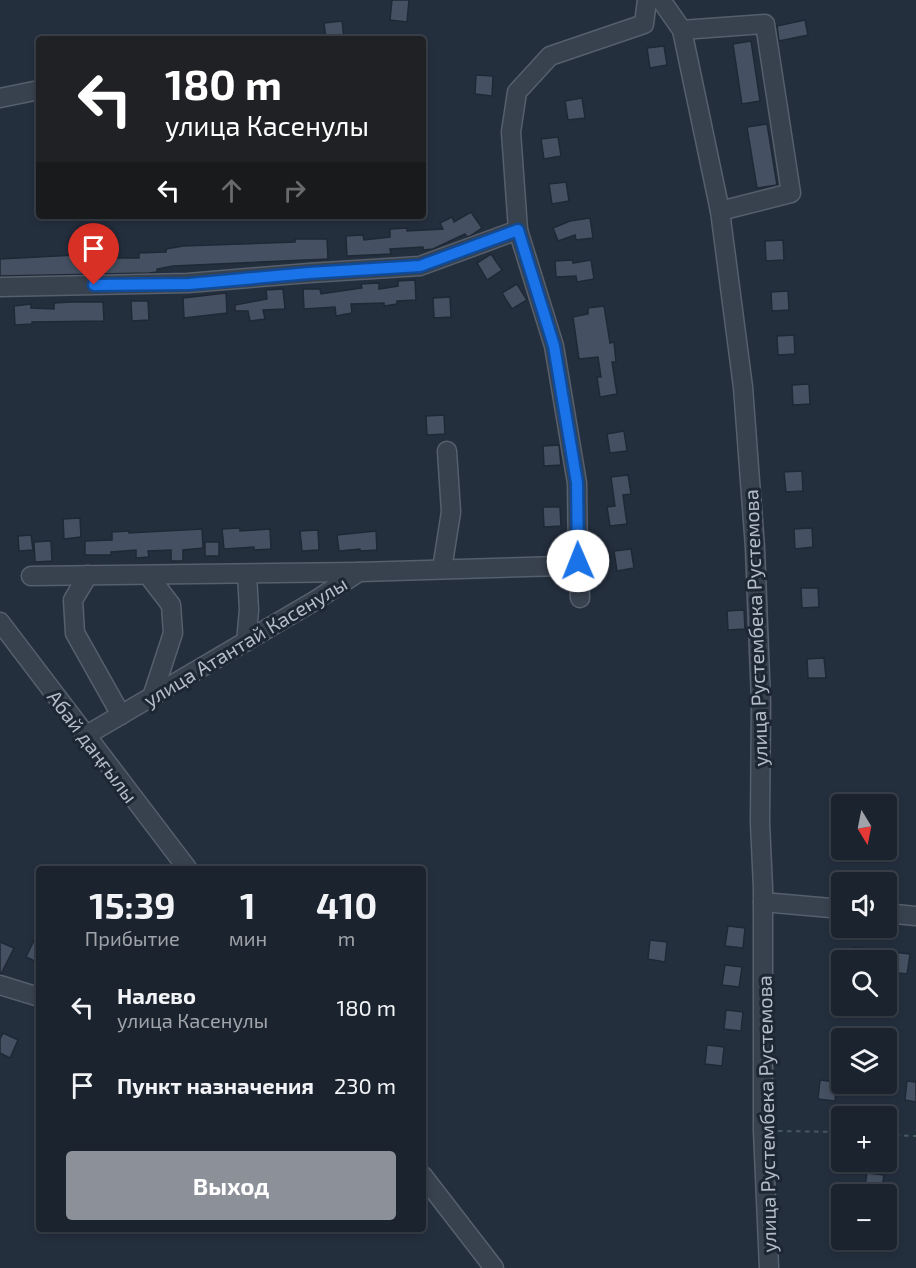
<!DOCTYPE html>
<html lang="ru">
<head>
<meta charset="utf-8">
<style>
	:root { --surface:#1b232e; --page:#282f3a; --text:#f1f3f6; --muted:#a0a4aa; --line:#39404a; --accent:#8c9099 }
	body { margin:0; font-family:"Exo 2",sans-serif; background:var(--page); color:var(--text); height:100vh; display:flex; flex-direction:column; font-size:22px; white-space:nowrap }
	* { box-sizing:border-box; margin:0 }
	p { font-size:20px; color:var(--muted) }
	.icon { flex:none; width:33px; height:33px; fill:none; stroke:currentColor; stroke-width:2; stroke-linecap:round; stroke-linejoin:round }
	.map { position:relative; flex:1; overflow:hidden }
	.sheet { position:absolute; left:36px; top:866px; width:390px; height:366px; display:flex; flex-direction:column; background:var(--surface); border-radius:6px; box-shadow:0 3px 9px #0003,0 0 0 2px var(--line) }
	.sheet>* { flex:none }
	.hud { position:absolute; left:36px; top:36px; width:390px; height:183px; border-radius:6px; box-shadow:0 3px 9px #0003,0 0 0 2px var(--line); background:#202124; color:#fff; overflow:hidden }
	.needle { width:39px; rotate:170deg }
	.controls { position:absolute; left:831px; top:794px; display:grid; gap:12px }
	.controls a { display:grid; place-items:center; width:66px; height:66px; border-radius:6px; background:var(--surface); box-shadow:0 3px 9px #0003,0 0 0 2px var(--line); font-size:30px }
	.pin { position:absolute; display:grid; place-items:center; width:51px; height:51px; color:#fff; margin:-62px -26px; border-radius:50% 50% 50% 0; rotate:-45deg; box-shadow:0 0 6px #0007 }
	.pin .icon { rotate:45deg }
	.me { position:absolute; width:66px; margin:-33px; rotate:359deg; stroke-linejoin:round; filter:drop-shadow(0 0 4px #0008) }
	.turn { display:flex; align-items:center; gap:21px; height:126px; padding:0 30px; font-size:27px }
	.turn .icon { width:78px; height:78px; stroke-width:2.5 }
	.turn b { display:block; font-size:42px; line-height:51px }
	.lanes { display:flex; align-items:center; height:57px; padding:0 30px; background:#0003; justify-content:center; gap:30px; direction:ltr }
	.lanes .off { opacity:.35 }
	.eta { display:flex; justify-content:space-evenly; align-items:center; height:102px; text-align:center }
	.eta b { font-size:36px; font-weight:700; line-height:42px }
	.action { display:flex; gap:12px; margin-top:auto; padding:12px 30px }
	.action a { flex:1; height:69px; border-radius:6px; background:var(--accent); color:#fff; font-size:24px; font-weight:700; line-height:69px; text-align:center }
	ul { padding:0; list-style:none }
	li { display:flex; align-items:center; gap:18px; height:78px; padding:0 30px }
	li div { flex:1 }
	li b { display:block; font-size:22px }
	li em { font-style:normal }
	.map>svg:first-child { display:block }
	.building { fill:#455162; stroke:#1f2835; stroke-width:1.5 }
	.lines { fill:none; stroke-linecap:round; stroke-linejoin:round }
	.minor-casing { stroke:#565f6c; stroke-width:21 }
	.path { stroke:#44595c; stroke-width:2; stroke-dasharray:4.5 4.5; stroke-linecap:butt }
	.minor { stroke:#38414e; stroke-width:18 }
	.route-casing { stroke:#114b97; stroke-width:15 }
	.route { stroke:#1a73e8; stroke-width:10 }
	.labels { text-anchor:middle; dominant-baseline:central; stroke-width:6; stroke-linejoin:round; paint-order:stroke }
	.street-label { font-size:20px; fill:#b4bcc9; stroke:#1d2633 }
</style>
</head>
<body>
<div class="map">
<svg width="916" height="1268" viewBox="0 0 916 1268">
	<rect width="100%" height="100%" fill="#242f3e"/>
	<g class="building">
		<path d="M392,0H409L407,22L390,20Z"/>
		<path d="M805,20L808,35L779,41L777,26Z"/>
		<path d="M342,21L344,39H326L324,23Z"/>
		<path d="M751,41L760,101L742,104L733,44Z"/>
		<path d="M664,46L667,65L650,68L647,48Z"/>
		<path d="M476,75L493,76L492,96L475,94Z"/>
		<path d="M582,98L585,118L568,120L565,101Z"/>
		<path d="M767,124L777,185L757,188L747,127Z"/>
		<path d="M558,137L561,156L544,159L541,139Z"/>
		<path d="M566,182L569,201L552,204L549,184Z"/>
		<path d="M471,212L482,228L470,236L467,237L465,234L433,249L423,250V247L390,249L391,254L347,256L346,236L363,235L364,240L390,237V229L407,228V231L443,229L440,223L452,217L454,222Z"/>
		<path d="M590,218L593,238L576,240L575,235L558,241L553,228L570,221Z"/>
		<path d="M295,239H327L328,259L173,266L157,269V272L149,273L0,276V259L114,253V258H139V253L166,252V249L183,246L295,242Z"/>
		<path d="M783,240L784,260L766,261L765,241Z"/>
		<path d="M491,254L502,270L487,280L477,263Z"/>
		<path d="M573,260V263L591,260L594,279L577,282L576,276L556,277L555,261Z"/>
		<path d="M415,280L416,300L397,301V304L384,306V303L351,304L352,313L336,316L335,307L304,309L303,289H320L321,294L362,288L361,284L379,283V289L398,286V281Z"/>
		<path d="M517,284L527,300L512,309L502,293Z"/>
		<path d="M283,289L285,309L263,310L265,319L250,321L248,311H235V305L267,299L266,290Z"/>
		<path d="M788,291L789,310L772,311L771,292Z"/>
		<path d="M226,293L227,313L184,318L183,298Z"/>
		<path d="M450,297L451,317L434,318L433,298Z"/>
		<path d="M131,301H148L149,320L132,321Z"/>
		<path d="M71,302H103L104,321L32,322V324L15,325L14,306L31,304V308L54,309V303Z"/>
		<path d="M604,306L610,343L614,342L616,362H612L617,394L600,397L597,377H601L598,357L579,359L573,317L588,314V308Z"/>
		<path d="M794,335L795,354L778,355L777,336Z"/>
		<path d="M809,384L810,404L793,405L792,385Z"/>
		<path d="M444,415L445,434L427,435L426,416Z"/>
		<path d="M624,431L627,451L610,453L607,434Z"/>
		<path d="M559,445L561,465L544,466L543,446Z"/>
		<path d="M802,471L803,491L786,492L784,472Z"/>
		<path d="M628,475L631,494L623,495L627,524L610,526L607,507L615,506L611,477Z"/>
		<path d="M543,507H560L561,526L544,527Z"/>
		<path d="M80,518L81,537L64,539L63,519Z"/>
		<path d="M240,528V531L270,529L271,549L254,550V547L224,549L222,529Z"/>
		<path d="M812,528L813,547L795,549L794,529Z"/>
		<path d="M202,529L203,548L183,550V561H171V550L148,551L149,557L136,558V550L111,552V555H85V541L112,540V532L129,531V533Z"/>
		<path d="M318,530L319,550L302,551L300,531Z"/>
		<path d="M376,531L377,550L360,551V549L339,551L337,535Z"/>
		<path d="M31,535L33,550L19,551L18,536Z"/>
		<path d="M51,541L52,561L35,562L34,542Z"/>
		<rect x="205" y="542" width="14" height="14"/>
		<path d="M631,549L634,568L617,571L614,551Z"/>
		<path d="M801,588H818L819,607L802,608Z"/>
		<path d="M744,610L745,629L728,630L727,611Z"/>
		<path d="M824,658L826,678H808L807,659Z"/>
		<path d="M728,926L745,928L743,948L725,946Z"/>
		<path d="M39,930V963L26,957Z"/>
		<path d="M650,940L667,942L665,962L648,959Z"/>
		<path d="M0,942L14,948L1,974H0Z"/>
		<path d="M853,947L871,949L869,960H852Z"/>
		<path d="M893,952L910,954L907,974L890,972Z"/>
		<path d="M725,965L742,967L739,987L722,985Z"/>
		<path d="M726,1010L743,1012L741,1031L724,1029Z"/>
		<path d="M3,1033L18,1040L10,1058L0,1053V1039Z"/>
		<path d="M707,1045L724,1047L722,1066L705,1064Z"/>
		<path d="M820,1080L837,1082L835,1101L818,1099Z"/>
		<path d="M907,1081L916,1082V1102L905,1100Z"/>
		<path d="M867,1173L884,1175L881,1194L864,1192Z"/>
	</g>
	<g class="lines">
		<g class="minor-casing">
			<g id="minor">
				<path d="M661,0L682,30L720,211L743,387L755,548L761,702L760,823L763,888V1130L769,1268"/>
				<path d="M682,30L765,24L791,193L720,211"/>
				<path d="M0,98L39,90"/>
				<path d="M0,287L188,283L309,273L420,266L518,230L511,132L517,92L550,56L644,24L647,0"/>
				<path d="M578,561L580,598"/>
				<path d="M442,569L451,512L447,451"/>
				<path d="M88,575L73,600L75,633L121,715"/>
				<path d="M148,575L171,605L173,633L152,697"/>
				<path d="M31,576L359,572"/>
				<path d="M0,622L187,868"/>
				<path d="M246,642L249,610L247,574"/>
				<path d="M85,736L316,600L359,572L562,566L578,561L577,483L554,346L518,230"/>
				<path d="M763,902L842,909"/>
				<path d="M886,913L916,916"/>
				<path d="M0,985L39,997"/>
				<path d="M423,1176L494,1268"/>
			</g>
		</g>
		<g class="path">
			<path d="M778,1131L842,1132"/>
			<path d="M886,1135L916,1136"/>
		</g>
		<use href="#minor" class="minor"/>
	</g>
	<g class="lines">
		<g class="route-casing">
			<path id="route" d="M94,285L189,284L309,273L420,266L518,230L554,346L577,483L578,561"/>
		</g>
		<use href="#route" class="route"/>
	</g>
	<g class="labels">
		<g class="street-label">
			<text transform="translate(755 628) rotate(-92)">улица Рустембека Рустемова</text>
			<text transform="translate(245 641) rotate(-31)">улица Атантай Касенулы</text>
			<text transform="translate(93 746) rotate(53)">Абай даңғылы</text>
			<text transform="translate(766 1114) rotate(-91)">улица Рустембека Рустемова</text>
		</g>
	</g>
</svg>
<div class="controls">
<a><svg class="needle" viewBox="-14 -14 28 28"><path d="M0-13l5 13h-10z" fill="#e53935"/><path d="M0 13l5-13h-10z" fill="#a0a4aa"/></svg></a>
<a><svg class="icon" aria-label="sound" viewBox="0 0 24 24"><path d="M4 9h4l5-4v14l-5-4H4zM17 9q2 3 0 6"/></svg></a>
<a><svg class="icon" aria-label="search" viewBox="0 0 24 24"><circle cx="10" cy="10" r="6"/><path d="M15 15l6 6"/></svg></a>
<a><svg class="icon" aria-label="layers" viewBox="0 0 24 24"><path d="M12 4l9 5-9 5-9-5zM3 14l9 5 9-5"/></svg></a>
<a>+</a>
<a>−</a>
</div>
<div class="pin" style="left:94px;top:285px;background:#d93025"><svg class="icon" aria-label="arrive" viewBox="0 0 24 24"><path d="M6 21V4h12l-3 4 3 4H6"/></svg></div>
<svg class="me" style="left:578px;top:561px" viewBox="-20 -20 40 40"><circle r="19" fill="#fff"/><path d="M0-13L10 11 0 6-10 11z" fill="#1a73e8"/></svg>
<div class="hud">
<div class="turn"><svg class="icon" aria-label="left" viewBox="0 0 24 24"><path d="M17 20v-9H6M10 6l-5 5 5 5"/></svg><div><b>180 m</b>улица Касенулы</div></div>
<div class="lanes"><svg class="icon" aria-label="left" viewBox="0 0 24 24"><path d="M17 20v-9H6M10 6l-5 5 5 5"/></svg><svg class="icon off" aria-label="ahead" viewBox="0 0 24 24"><path d="M12 20V5M6 11l6-6 6 6"/></svg><svg class="icon off" aria-label="right" viewBox="0 0 24 24"><path d="M7 20v-9h11M14 6l5 5-5 5"/></svg></div>
</div>
<section class="sheet">
<div class="eta">
<div><b>15:39</b><p>Прибытие</p></div>
<div><b>1</b><p>мин</p></div>
<div><b>410</b><p>m</p></div>
</div>
<ul>
<li><svg class="icon" aria-label="left" viewBox="0 0 24 24"><path d="M17 20v-9H6M10 6l-5 5 5 5"/></svg><div><b>Налево</b><p>улица Касенулы</p></div><em>180 m</em></li>
<li><svg class="icon" aria-label="arrive" viewBox="0 0 24 24"><path d="M6 21V4h12l-3 4 3 4H6"/></svg><div><b>Пункт назначения</b></div><em>230 m</em></li>
</ul>
<div class="action"><a>Выход</a></div>
</section>
</div>
</body>
</html>
